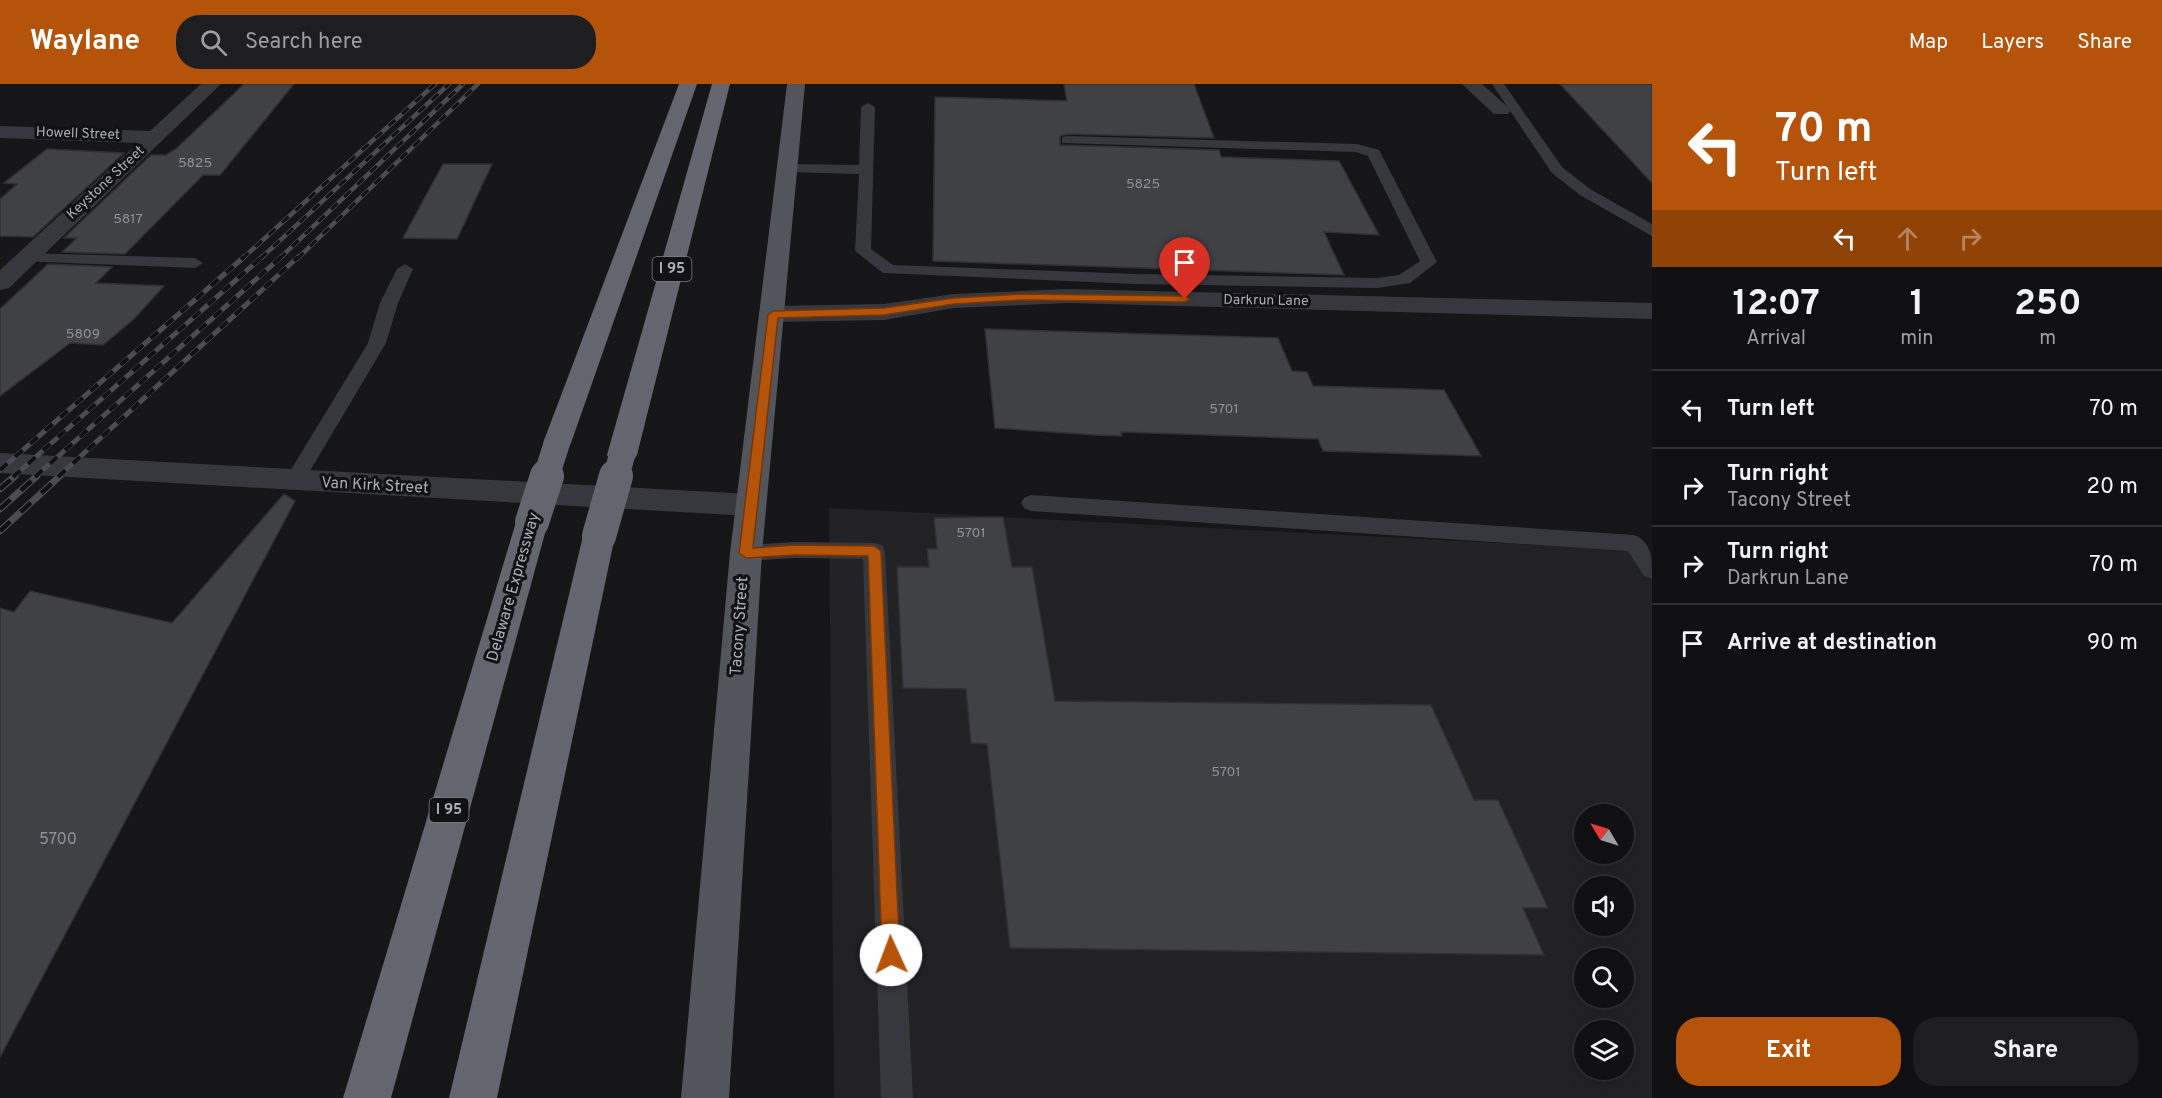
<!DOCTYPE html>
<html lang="en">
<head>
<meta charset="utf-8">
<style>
	:root { --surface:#101012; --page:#1e1e20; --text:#f1f3f6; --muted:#9c9d9f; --line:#303032; --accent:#b45309 }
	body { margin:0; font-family:Overpass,sans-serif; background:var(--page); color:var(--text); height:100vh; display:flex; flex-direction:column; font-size:22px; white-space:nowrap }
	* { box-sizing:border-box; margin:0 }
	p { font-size:20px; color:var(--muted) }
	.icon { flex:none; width:33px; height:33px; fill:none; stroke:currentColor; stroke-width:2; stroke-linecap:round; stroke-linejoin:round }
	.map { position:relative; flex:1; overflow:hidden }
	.sheet { display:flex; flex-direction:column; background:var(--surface); width:510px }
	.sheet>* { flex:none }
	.banner { background:#b45309; color:#fff; overflow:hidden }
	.needle { width:39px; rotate:308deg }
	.fabs { position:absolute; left:1574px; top:720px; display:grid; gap:12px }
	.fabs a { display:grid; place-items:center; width:60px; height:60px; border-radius:50%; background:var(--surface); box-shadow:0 3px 15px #0003,0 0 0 2px var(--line); font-size:30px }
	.pin { position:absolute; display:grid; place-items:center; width:51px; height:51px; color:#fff; margin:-62px -26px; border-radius:50% 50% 50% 0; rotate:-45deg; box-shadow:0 0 6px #0007 }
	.pin .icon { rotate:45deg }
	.me { position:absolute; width:66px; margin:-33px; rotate:358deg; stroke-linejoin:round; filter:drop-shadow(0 0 4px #0008) }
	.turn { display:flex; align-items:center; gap:21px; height:126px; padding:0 24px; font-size:27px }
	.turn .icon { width:78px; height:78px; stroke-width:2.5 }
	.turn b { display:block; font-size:42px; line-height:51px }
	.lanes { display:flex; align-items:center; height:57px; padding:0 24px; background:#0003; justify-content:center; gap:30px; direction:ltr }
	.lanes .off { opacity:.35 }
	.eta { display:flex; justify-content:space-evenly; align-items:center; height:102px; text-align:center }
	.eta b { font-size:36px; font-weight:700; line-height:42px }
	.button { display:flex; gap:12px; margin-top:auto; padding:12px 24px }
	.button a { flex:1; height:69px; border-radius:24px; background:var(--accent); color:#fff; font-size:24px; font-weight:700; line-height:69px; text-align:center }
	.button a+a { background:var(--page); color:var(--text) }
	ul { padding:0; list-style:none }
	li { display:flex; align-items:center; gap:18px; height:78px; padding:0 24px; border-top:2px solid var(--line) }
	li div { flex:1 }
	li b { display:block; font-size:22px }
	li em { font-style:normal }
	header { display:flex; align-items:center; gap:36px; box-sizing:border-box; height:84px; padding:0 30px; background:var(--accent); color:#fff }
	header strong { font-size:28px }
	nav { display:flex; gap:33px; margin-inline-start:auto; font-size:21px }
	.search { width:420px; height:54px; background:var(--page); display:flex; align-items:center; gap:15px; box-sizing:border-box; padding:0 21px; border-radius:24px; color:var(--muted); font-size:22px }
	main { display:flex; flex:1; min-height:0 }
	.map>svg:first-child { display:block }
	.built { fill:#222225; fill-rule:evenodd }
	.building { fill:#404145; stroke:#303034; stroke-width:1.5 }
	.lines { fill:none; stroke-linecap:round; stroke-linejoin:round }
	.service { fill:#37383d; fill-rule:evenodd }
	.minor { fill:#37383d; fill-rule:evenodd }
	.primary { fill:#53555c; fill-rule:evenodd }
	.motorway { fill:#63666e; fill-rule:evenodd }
	.rail-far2-casing { stroke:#4a4c52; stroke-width:4.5 }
	.rail-far1-casing { stroke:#4a4c52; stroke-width:5 }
	.rail-casing { stroke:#4a4c52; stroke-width:7 }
	.rail-far2 { stroke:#111113; stroke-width:3; stroke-dasharray:9; stroke-linecap:butt }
	.rail-far1 { stroke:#111113; stroke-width:4; stroke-dasharray:10; stroke-linecap:butt }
	.rail { stroke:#111113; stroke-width:4.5; stroke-dasharray:14; stroke-linecap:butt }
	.motorway-bridge-far1 { stroke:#63666e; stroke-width:26 }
	.motorway-bridge { stroke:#63666e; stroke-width:34 }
	.route { fill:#b45309; stroke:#753606; stroke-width:1.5 }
	.labels { text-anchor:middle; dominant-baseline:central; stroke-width:6; stroke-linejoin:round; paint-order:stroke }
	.far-street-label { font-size:14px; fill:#a8adb8; stroke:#111113 }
	.number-label { font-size:14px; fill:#8e929b }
	.shield { fill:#111113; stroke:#7b7e86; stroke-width:1.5 }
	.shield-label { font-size:15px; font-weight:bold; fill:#a8adb8 }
	.street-label { font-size:16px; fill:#a8adb8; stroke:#111113 }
	.near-number-label { font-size:16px; fill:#8e929b }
</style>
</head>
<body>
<header>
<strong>Waylane</strong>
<div class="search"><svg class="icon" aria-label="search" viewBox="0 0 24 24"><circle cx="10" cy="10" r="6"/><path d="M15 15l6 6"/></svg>Search here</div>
<nav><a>Map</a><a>Layers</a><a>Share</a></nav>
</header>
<main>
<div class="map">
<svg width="1652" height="1014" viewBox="0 0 1652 1014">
	<rect width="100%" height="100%" fill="#161618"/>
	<path class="built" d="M829,424L1652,467V1014H834ZM1584,730H1623V770H1584ZM1584,802H1623V842H1584ZM1584,874H1623V914H1584ZM1584,946H1623V986H1584Z"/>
	<g class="building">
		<path d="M244,0H294L220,91H203L125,170L62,168L77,154H64L151,71H166L176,65Z"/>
		<path d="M1064,0H1194L1214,54L1067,50L1060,52V61L1219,66L1221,73L1339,77L1379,151L1324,148L1344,191L933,177L935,13L1067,17Z"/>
		<path d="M1560,0H1652V99Z"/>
		<path d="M47,65L124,69L33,153L0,152V115L17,100L4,99Z"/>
		<path d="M443,80H492L457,155L403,154Z"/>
		<path d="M48,180L112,183L96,199L164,202L134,235L103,261L70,259L0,312V225Z"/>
		<path d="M985,245L1278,254L1292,287L1307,288L1313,302L1444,306L1481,372L1323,367L1318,355L1121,348L1122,352L1096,351L995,344Z"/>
		<path d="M284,410L295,417L0,973V524L14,528L30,507L172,539Z"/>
		<path d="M1003,433L1012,483H1032L1055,617L1431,621L1474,716H1498L1548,824H1523L1544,871L1010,864L987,660L971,659L966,605L903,604L897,483H929L927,465H937L934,434Z"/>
	</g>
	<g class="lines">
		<g class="service">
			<path d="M1492,0H1504L1562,83L1590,105L1652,140V152L1580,111L1552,89Z"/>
			<path d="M868,19L875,23L871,165L893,181L1136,190L1377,194L1399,191L1420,177L1368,72L1356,68L1062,59V53L1067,52L1357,60L1379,66L1437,178L1410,199L1377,204L1136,200L883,189L855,167L859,90L788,88L781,84L788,80L859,81L861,23Z"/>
			<path d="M26,169L195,174L203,179L195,184L20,177L18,174Z"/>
			<path d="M405,180L413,185L398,219L386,259L301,402L294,404L287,402L284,397L368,259L380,219L397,185Z"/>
			<path d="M1031,411L1634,451C1652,457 1652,477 1652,495L1644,492L1628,467L1031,427L1024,424L1021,419L1024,414Z"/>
			<path d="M795,458L874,459L882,461L885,467L913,1014H881L863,475L795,474L746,477L738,475L735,469L738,463L746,461Z"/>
		</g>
		<g class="minor">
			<path d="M201,0H221L9,204L0,206V186L138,59L0,54V42L150,47Z"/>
			<path d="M1462,0H1482L1511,26L1508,30H1494Z"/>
			<path d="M1068,205L1652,219V235L1068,219L954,224L884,236L773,238L764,235L760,230L764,225L773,222L884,220L954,210Z"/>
			<path d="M0,369L750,410L761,413L765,421L761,429L750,432L0,389Z"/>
		</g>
		<path class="primary" d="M787,0H805L762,469L729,1014H681L730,469Z"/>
		<g class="motorway">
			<path d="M679,0H697L571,359L567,366L557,369L547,366L543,359Z"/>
			<path d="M712,0H730L637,371L632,378L622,381L612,378L607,371Z"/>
			<path d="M532,426L543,430L548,438L391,1014H343L516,438L521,430Z"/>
			<path d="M599,440L610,444L615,452L497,1014H449L583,452L588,444Z"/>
		</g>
		<g class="rail-far2-casing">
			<g id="rail-far2">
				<path d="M242,175L435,0"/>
				<path d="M260,175L449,0"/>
				<path d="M279,175L463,0"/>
				<path d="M297,175L478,0"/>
			</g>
		</g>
		<g class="rail-far1-casing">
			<g id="rail-far1">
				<path d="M0,386L244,173"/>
				<path d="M13,393L262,173"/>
				<path d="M35,393L281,173"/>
				<path d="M58,393L298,173"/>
			</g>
		</g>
		<g class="rail-casing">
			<g id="rail">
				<path d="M0,405L15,392"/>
				<path d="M0,425L37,392"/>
				<path d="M0,447L60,392"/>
			</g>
		</g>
		<use href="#rail-far2" class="rail-far2"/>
		<use href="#rail-far1" class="rail-far1"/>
		<use href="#rail" class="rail"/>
		<g class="motorway-bridge-far1">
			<path d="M546,393L557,359"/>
			<path d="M616,393L622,371"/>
		</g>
		<g class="motorway-bridge">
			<path d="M532,438L547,392"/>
			<path d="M599,452L616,392"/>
		</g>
	</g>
	<path class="route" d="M1023,210L1185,212L1190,215L1185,218L1023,216L954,220L884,231L778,234L753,464L795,461L874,462L881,467L900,871L897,878L891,880L884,878L882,871L868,472L795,471L746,474L739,469L768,231L773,227L884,224L954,214Z"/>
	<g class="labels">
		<g class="far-street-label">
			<text transform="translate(78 50) rotate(2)">Howell Street</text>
			<text transform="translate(106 99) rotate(-43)">Keystone Street</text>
			<text transform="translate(1266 217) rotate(1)">Darkrun Lane</text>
		</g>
		<g class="number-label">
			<text x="195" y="79">5825</text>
			<text x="1143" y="100">5825</text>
			<text x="128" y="135">5817</text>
			<text x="83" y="250">5809</text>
			<text x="1224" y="325">5701</text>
			<text x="971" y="449">5701</text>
			<text x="1226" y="688">5701</text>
		</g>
		<g class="shield">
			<rect x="652.5" y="173" width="39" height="24" rx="4.5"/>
			<rect x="429.5" y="714" width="39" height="24" rx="4.5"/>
		</g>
		<g class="shield-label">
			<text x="672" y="185">I 95</text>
			<text x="449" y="726">I 95</text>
		</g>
		<g class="street-label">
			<text transform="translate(375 402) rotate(3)">Van Kirk Street</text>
			<text transform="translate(514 503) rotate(-74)">Delaware Expressway</text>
			<text transform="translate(740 542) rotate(-86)">Tacony Street</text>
		</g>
		<g class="near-number-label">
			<text x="58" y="756">5700</text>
		</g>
	</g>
</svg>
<div class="fabs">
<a><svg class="needle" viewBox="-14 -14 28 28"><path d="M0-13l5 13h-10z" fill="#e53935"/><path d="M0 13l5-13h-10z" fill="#9c9d9f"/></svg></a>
<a><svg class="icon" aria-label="sound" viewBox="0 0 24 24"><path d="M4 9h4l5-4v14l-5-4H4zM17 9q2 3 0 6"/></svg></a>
<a><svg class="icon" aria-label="search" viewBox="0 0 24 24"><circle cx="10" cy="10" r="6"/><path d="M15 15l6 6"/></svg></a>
<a><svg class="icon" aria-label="layers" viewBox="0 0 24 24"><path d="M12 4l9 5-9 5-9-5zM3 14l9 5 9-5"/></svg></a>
</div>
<div class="pin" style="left:1185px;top:215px;background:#d93025"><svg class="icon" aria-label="arrive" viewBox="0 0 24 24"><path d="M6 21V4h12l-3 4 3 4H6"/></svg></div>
<svg class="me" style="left:891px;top:871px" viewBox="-20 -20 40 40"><circle r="19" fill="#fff"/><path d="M0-13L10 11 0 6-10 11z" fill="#b45309"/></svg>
</div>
<section class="sheet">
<div class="banner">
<div class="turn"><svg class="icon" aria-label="left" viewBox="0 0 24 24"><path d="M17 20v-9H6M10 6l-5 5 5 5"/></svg><div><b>70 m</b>Turn left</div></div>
<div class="lanes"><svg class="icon" aria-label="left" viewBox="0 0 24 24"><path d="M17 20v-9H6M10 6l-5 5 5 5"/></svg><svg class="icon off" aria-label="ahead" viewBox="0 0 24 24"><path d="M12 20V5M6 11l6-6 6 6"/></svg><svg class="icon off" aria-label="right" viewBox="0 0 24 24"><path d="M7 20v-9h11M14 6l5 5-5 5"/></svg></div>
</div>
<div class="eta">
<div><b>12:07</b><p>Arrival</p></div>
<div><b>1</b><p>min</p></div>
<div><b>250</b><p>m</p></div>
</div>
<ul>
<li><svg class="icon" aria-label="left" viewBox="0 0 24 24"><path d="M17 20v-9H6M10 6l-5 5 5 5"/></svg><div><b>Turn left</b></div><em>70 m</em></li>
<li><svg class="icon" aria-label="right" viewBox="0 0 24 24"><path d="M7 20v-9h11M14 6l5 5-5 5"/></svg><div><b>Turn right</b><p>Tacony Street</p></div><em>20 m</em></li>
<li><svg class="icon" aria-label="right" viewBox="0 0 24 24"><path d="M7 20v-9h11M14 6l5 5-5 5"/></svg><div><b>Turn right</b><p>Darkrun Lane</p></div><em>70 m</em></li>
<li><svg class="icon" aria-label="arrive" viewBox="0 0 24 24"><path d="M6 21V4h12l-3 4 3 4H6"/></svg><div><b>Arrive at destination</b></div><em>90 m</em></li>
</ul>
<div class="button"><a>Exit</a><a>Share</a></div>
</section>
</main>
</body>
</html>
